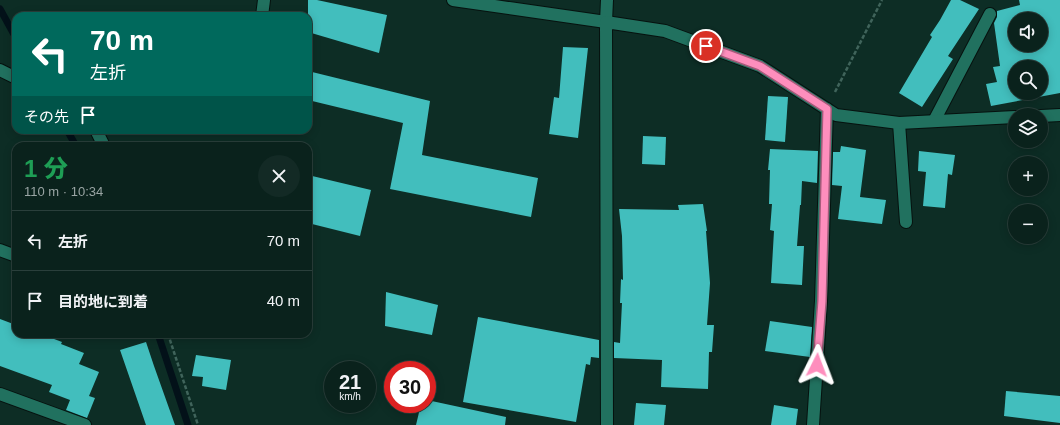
<!DOCTYPE html>
<html lang="ja">
<head>
<meta charset="utf-8">
<style>
	:root { --surface:#0a221c; --page:#132a25; --text:#f1f3f6; --muted:#99a4a3; --line:#2a3f3b }
	body { margin:0; font-family:Arial,"Noto Sans JP",sans-serif; background:var(--page); color:var(--text); height:100vh; display:flex; flex-direction:column; font-size:15px; white-space:nowrap }
	* { box-sizing:border-box; margin:0 }
	p { font-size:13px; color:var(--muted) }
	.icon { flex:none; width:22px; height:22px; fill:none; stroke:currentColor; stroke-width:2; stroke-linecap:round; stroke-linejoin:round }
	.map { position:relative; flex:1; overflow:hidden }
	.sheet { position:absolute; left:12px; top:142px; width:300px; height:196px; display:flex; flex-direction:column; background:var(--surface); border-radius:12px; box-shadow:0 2px 10px #0003,0 0 0 1px var(--line) }
	.sheet>* { flex:none }
	.banner { position:absolute; left:12px; top:12px; width:300px; height:122px; border-radius:12px; box-shadow:0 2px 10px #0003,0 0 0 1px var(--line); background:#00695c; color:#fff; overflow:hidden }
	.tools { position:absolute; left:1008px; top:12px; display:grid; gap:8px }
	.tools a { display:grid; place-items:center; width:40px; height:40px; border-radius:50%; background:var(--surface); box-shadow:0 2px 10px #0003,0 0 0 1px var(--line); font-size:20px }
	.speed { position:absolute; left:324px; top:361px; display:flex; gap:8px; font-size:20px; font-weight:700; text-align:center }
	.speed>* { display:grid; place-content:center; width:52px; height:52px; border-radius:50%; background:var(--surface); box-shadow:0 2px 10px #0003,0 0 0 1px var(--line); line-height:1 }
	.speed small { font-size:10px; font-weight:400 }
	.speed .limit { border:6px solid #d22; background:#fff; color:#111 }
	.pin { position:absolute; display:grid; place-items:center; width:34px; height:34px; color:#fff; margin:-17px; border:2px solid #fff; border-radius:50%; box-shadow:0 1px 4px #0007 }
	.me { position:absolute; width:44px; margin:-22px; rotate:3deg; stroke-linejoin:round; filter:drop-shadow(0 0 3px #0008) }
	.turn { display:flex; align-items:center; gap:14px; height:84px; padding:0 12px; font-size:18px }
	.turn .icon { width:52px; height:52px; stroke-width:2.5 }
	.turn b { display:block; font-size:28px; line-height:34px }
	.then { display:flex; align-items:center; height:38px; padding:0 12px; background:#0003; gap:8px; font-size:15px }
	.round { display:grid; place-items:center; flex:none; width:42px; height:42px; border-radius:21px; background:var(--page) }
	.summary { display:flex; align-items:center; justify-content:space-between; height:68px; padding:0 12px }
	h1 { font-size:24px; font-weight:800; line-height:30px; color:#1e9e55 }
	ul { padding:0; list-style:none }
	li { display:flex; align-items:center; gap:12px; height:60px; padding:0 12px; border-top:1px solid var(--line) }
	li div { flex:1 }
	li b { display:block; font-size:15px }
	li em { font-style:normal }
	.map>svg:first-child { display:block }
	.lines { fill:none; stroke-linecap:round; stroke-linejoin:round }
	.stream { stroke:#031119; stroke-width:7 }
	.building { fill:#42bebd; fill-rule:evenodd }
	.lane-casing { stroke:#06120f; stroke-width:14 }
	.street-casing { stroke:#06120f; stroke-width:14 }
	.path { stroke:#40645b; stroke-width:2.5; stroke-dasharray:4 2; stroke-linecap:butt }
	.lane { stroke:#21715f; stroke-width:12 }
	.street { stroke:#21715f; stroke-width:12 }
	.route-casing { stroke:#a55c7b; stroke-width:10 }
	.route { stroke:#fe8ebd; stroke-width:7 }
</style>
</head>
<body>
<div class="map">
<svg width="1060" height="425" viewBox="0 0 1060 425">
	<rect width="100%" height="100%" fill="#0d2d25"/>
	<g class="lines">
		<g class="stream">
			<path d="M0,9L16,38"/>
			<path d="M67,130L76,146"/>
			<path d="M158,334L188,425"/>
		</g>
	</g>
	<g class="building">
		<path d="M308,0H317L387,15L379,53L308,32Z"/>
		<path d="M951,0H960L979,9L948,56L953,59L922,107L899,93L932,37L930,35L940,20Z"/>
		<path d="M1019,0H1060V93L991,106L986,84L997,82L993,67L1000,66L994,23L997,17V11L1020,5ZM1015,19H1041V45H1015ZM1015,67H1041V93H1015Z"/>
		<path d="M563,47L588,48L578,138L549,134L554,97L559,98Z"/>
		<path d="M308,71L430,101L422,155L538,178L531,217L390,189L403,123L308,100Z"/>
		<path d="M768,96L788,97L785,142L765,140Z"/>
		<path d="M643,136L666,137L665,165L642,164Z"/>
		<path d="M841,146L866,150L860,197L886,200L882,224L838,219L842,186L832,185L833,152H840Z"/>
		<path d="M770,149L818,151L817,183L802,181L801,205H800L797,246H804L802,285L771,283L774,231L770,230L772,204H769L770,170H768Z"/>
		<path d="M919,151L955,155L952,175L948,174L945,208L923,206L926,172L918,171Z"/>
		<path d="M308,175L371,190L360,236L308,223Z"/>
		<path d="M703,204L707,231H706L710,283L707,325H714L712,352H709L708,389L661,387L662,360L614,358V342L620,343L622,303H620L621,279L623,280L622,236L619,209L679,210L678,205Z"/>
		<path d="M386,292L438,305L432,335L385,326Z"/>
		<path d="M478,317L599,340V358L591,357L590,365L586,364L576,422L463,402Z"/>
		<path d="M0,319L16,325V334H41L62,342L61,344L84,353L79,364L99,372L89,396L95,398L87,418L66,410L70,400L49,392L52,385L0,366Z"/>
		<path d="M770,321L812,327L810,357L765,351Z"/>
		<path d="M146,342L154,366L175,425H146L120,350Z"/>
		<path d="M196,355L231,360L226,390L202,386L203,377L192,376Z"/>
		<path d="M1006,391L1060,396V423L1004,416Z"/>
		<path d="M427,400L506,417L505,425H416L421,404H427Z"/>
		<path d="M636,403L666,405L664,425H634Z"/>
		<path d="M774,405L798,409L796,425H771Z"/>
	</g>
	<g class="lines">
		<g class="lane-casing">
			<path id="lane" d="M934,121L990,14"/>
		</g>
		<g class="street-casing">
			<g id="street">
				<path d="M453,0L606,22L607,0"/>
				<path d="M262,16L264,0"/>
				<path d="M0,70L16,78"/>
				<path d="M1041,116L1060,115"/>
				<path d="M899,123L906,222"/>
				<path d="M96,130L104,146"/>
				<path d="M0,250L16,256"/>
				<path d="M0,394L85,425"/>
				<path d="M607,425L606,22L665,31L760,66L836,115L899,123L1015,117"/>
				<path d="M813,425L821,301L827,109"/>
			</g>
		</g>
		<g class="path">
			<path d="M835,92L882,0"/>
			<path d="M168,334L198,425"/>
		</g>
		<use href="#lane" class="lane"/>
		<use href="#street" class="street"/>
	</g>
	<g class="lines">
		<g class="route-casing">
			<path id="route" d="M706,46L760,66L827,109L822,301L817,365"/>
		</g>
		<use href="#route" class="route"/>
	</g>
</svg>
<div class="tools">
<a><svg class="icon" aria-label="sound" viewBox="0 0 24 24"><path d="M4 9h4l5-4v14l-5-4H4zM17 9q2 3 0 6"/></svg></a>
<a><svg class="icon" aria-label="search" viewBox="0 0 24 24"><circle cx="10" cy="10" r="6"/><path d="M15 15l6 6"/></svg></a>
<a><svg class="icon" aria-label="layers" viewBox="0 0 24 24"><path d="M12 4l9 5-9 5-9-5zM3 14l9 5 9-5"/></svg></a>
<a>+</a>
<a>−</a>
</div>
<div class="speed"><div>21<small>km/h</small></div><div class="limit">30</div></div>
<div class="pin" style="left:706px;top:46px;background:#d93025"><svg class="icon" aria-label="arrive" viewBox="0 0 24 24"><path d="M6 21V4h12l-3 4 3 4H6"/></svg></div>
<svg class="me" style="left:817px;top:365px" viewBox="-20 -20 40 40"><path d="M0-17L14 15 0 8-14 15z" fill="#fe8ebd" stroke="#fff" stroke-width="4"/></svg>
<div class="banner">
<div class="turn"><svg class="icon" aria-label="left" viewBox="0 0 24 24"><path d="M17 20v-9H6M10 6l-5 5 5 5"/></svg><div><b>70 m</b>左折</div></div>
<div class="then">その先<svg class="icon" aria-label="arrive" viewBox="0 0 24 24"><path d="M6 21V4h12l-3 4 3 4H6"/></svg></div>
</div>
<section class="sheet">
<div class="summary"><div><h1>1 分</h1><p>110 m · 10:34</p></div><a class="round"><svg class="icon" aria-label="close" viewBox="0 0 24 24"><path d="M6 6l12 12M18 6L6 18"/></svg></a></div>
<ul>
<li><svg class="icon" aria-label="left" viewBox="0 0 24 24"><path d="M17 20v-9H6M10 6l-5 5 5 5"/></svg><div><b>左折</b></div><em>70 m</em></li>
<li><svg class="icon" aria-label="arrive" viewBox="0 0 24 24"><path d="M6 21V4h12l-3 4 3 4H6"/></svg><div><b>目的地に到着</b></div><em>40 m</em></li>
</ul>
</section>
</div>
</body>
</html>
